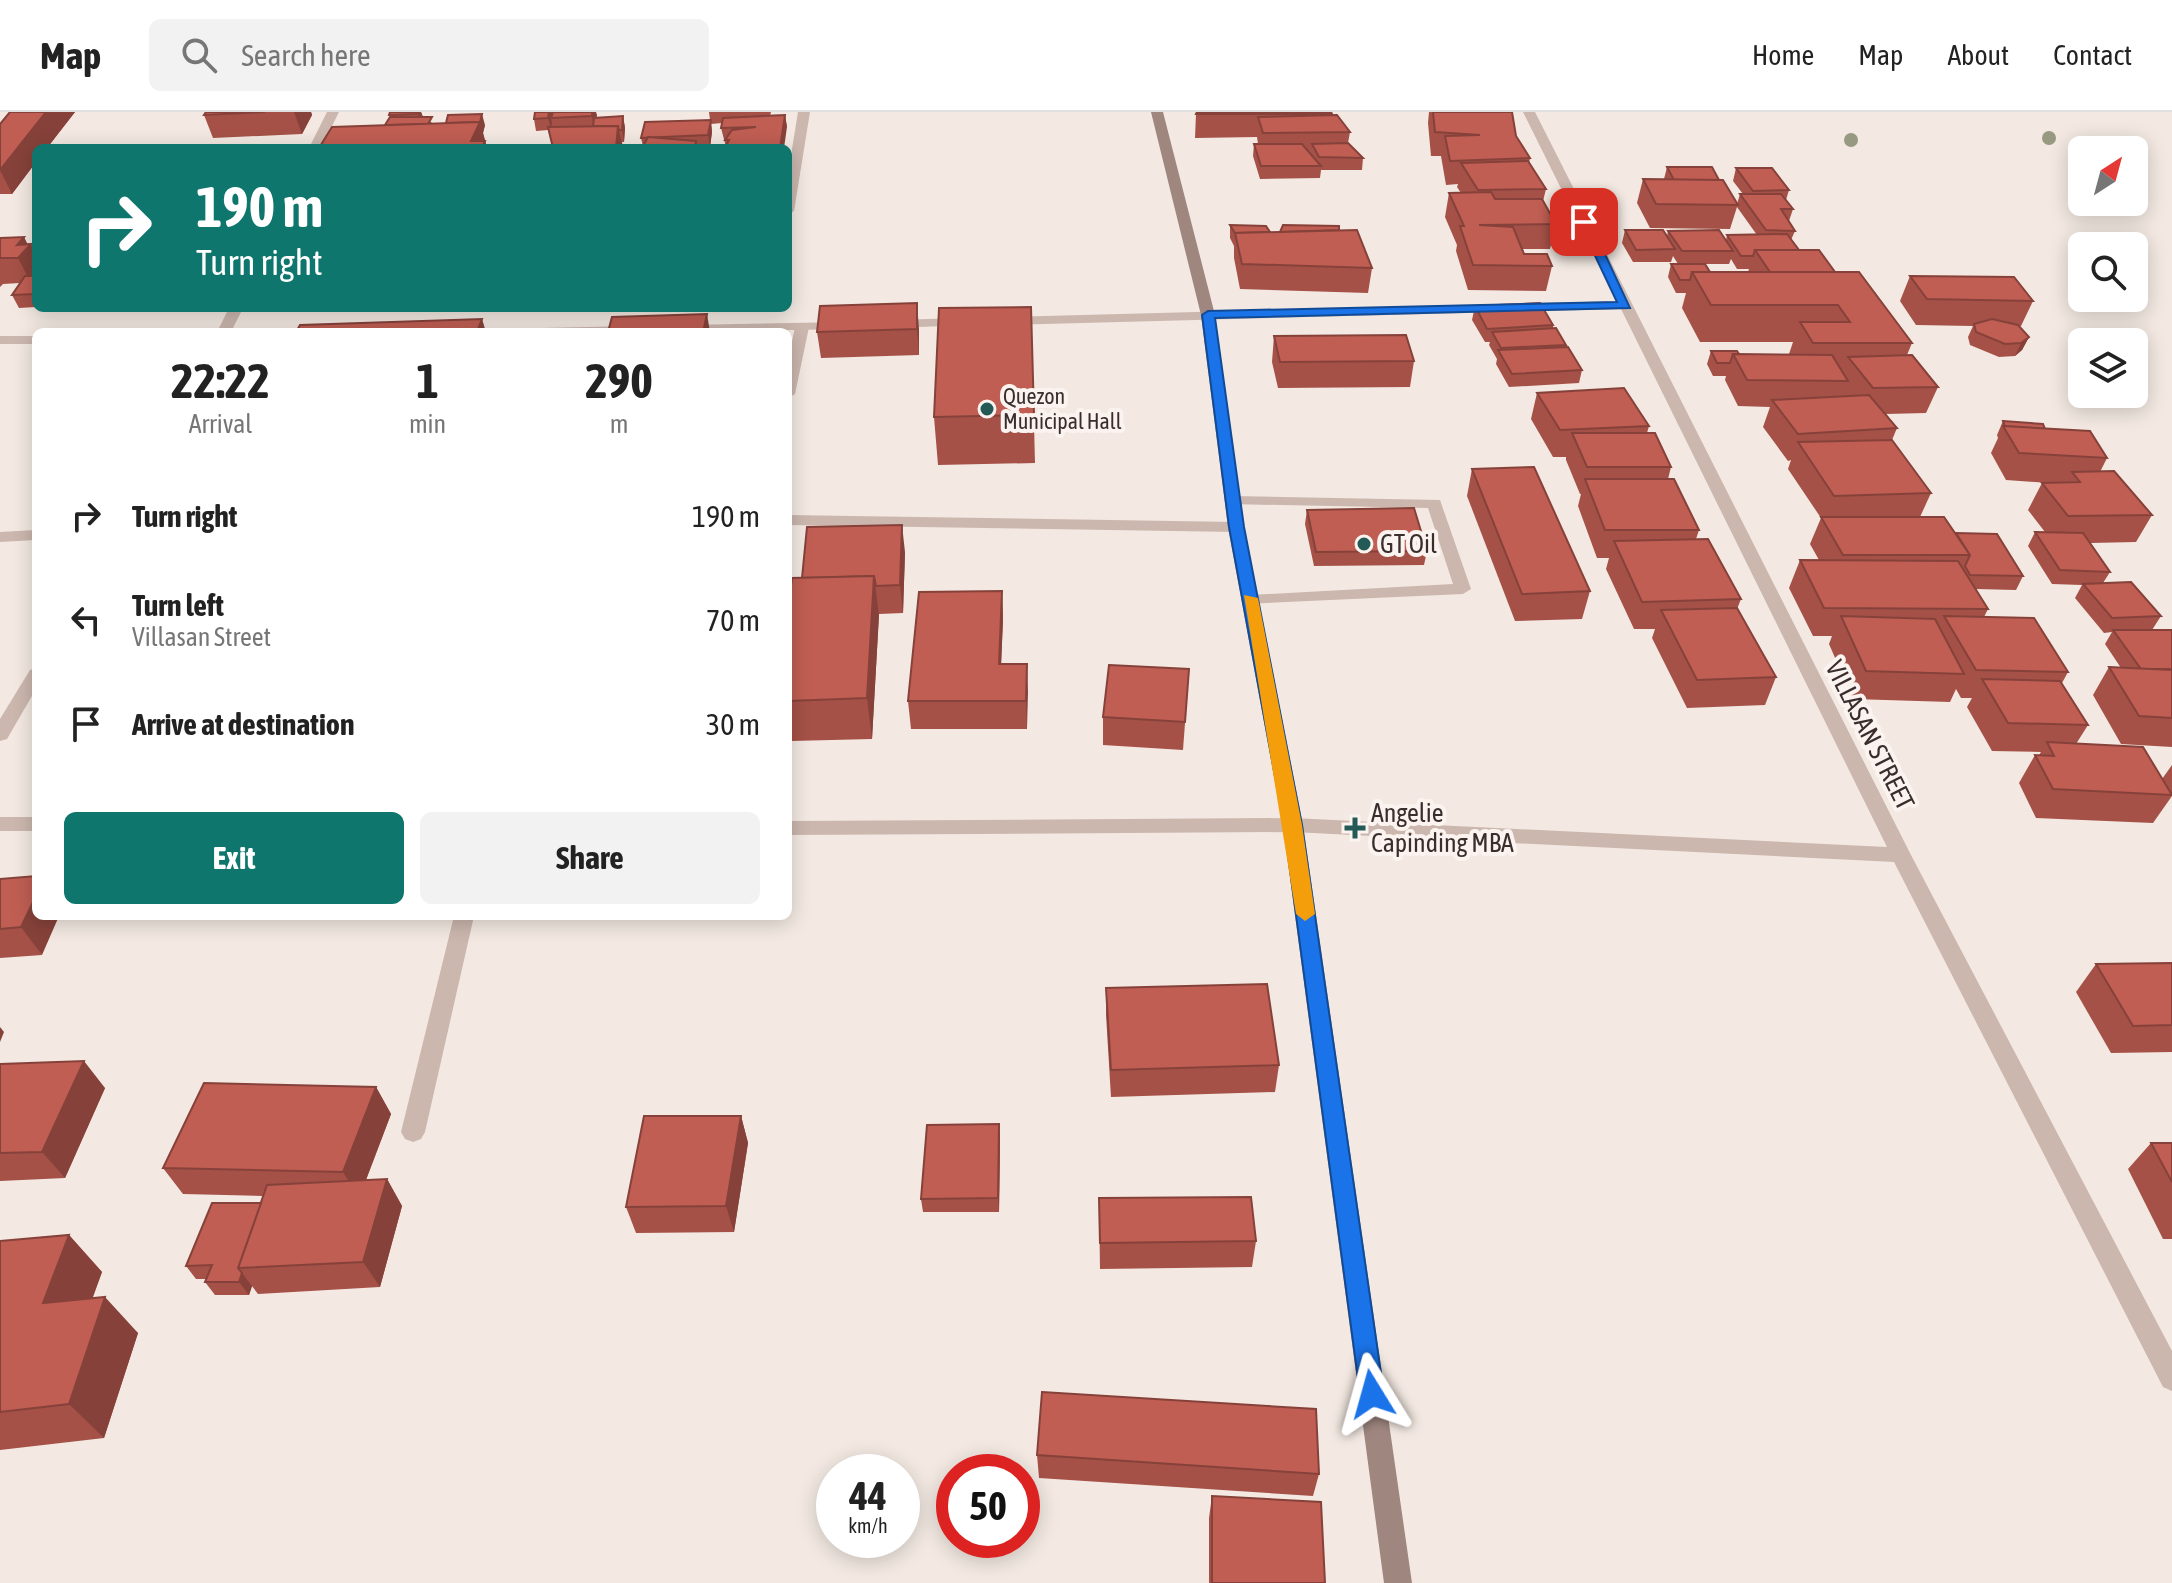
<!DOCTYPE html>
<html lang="en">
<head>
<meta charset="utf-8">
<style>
	:root { --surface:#fff; --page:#f2f2f2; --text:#222; --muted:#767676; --line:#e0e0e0; --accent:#0f766e }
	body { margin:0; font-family:"Asap Condensed",sans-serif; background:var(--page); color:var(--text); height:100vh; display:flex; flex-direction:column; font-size:30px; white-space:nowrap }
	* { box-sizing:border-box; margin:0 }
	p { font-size:26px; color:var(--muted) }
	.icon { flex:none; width:44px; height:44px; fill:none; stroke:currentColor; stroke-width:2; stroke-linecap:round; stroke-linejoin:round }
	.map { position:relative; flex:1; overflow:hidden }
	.panel { position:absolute; left:32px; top:216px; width:760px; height:592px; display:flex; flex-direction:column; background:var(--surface); border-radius:12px; box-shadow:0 4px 20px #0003 }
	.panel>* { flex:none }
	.top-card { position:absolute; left:32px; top:32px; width:760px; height:168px; border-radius:12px; box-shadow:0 4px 20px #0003; background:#0f766e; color:#fff; overflow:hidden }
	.needle { width:52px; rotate:36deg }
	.fabs { position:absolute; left:2068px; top:24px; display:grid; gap:16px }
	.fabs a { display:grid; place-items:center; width:80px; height:80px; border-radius:12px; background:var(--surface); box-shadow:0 4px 20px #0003; font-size:40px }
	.speed { position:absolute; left:816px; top:1342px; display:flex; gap:16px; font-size:40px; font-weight:700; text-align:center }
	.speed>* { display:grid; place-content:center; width:104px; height:104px; border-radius:50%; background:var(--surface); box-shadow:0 4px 20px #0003; line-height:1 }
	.speed small { font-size:20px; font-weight:400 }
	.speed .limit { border:12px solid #d22; background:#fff; color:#111 }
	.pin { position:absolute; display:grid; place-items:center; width:68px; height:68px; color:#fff; margin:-34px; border-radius:16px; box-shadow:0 4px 12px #0006 }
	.me { position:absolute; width:88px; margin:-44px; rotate:352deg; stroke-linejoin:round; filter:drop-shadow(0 0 6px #0008) }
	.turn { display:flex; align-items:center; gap:28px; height:168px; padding:0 32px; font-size:36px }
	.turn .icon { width:104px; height:104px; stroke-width:2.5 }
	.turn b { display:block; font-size:56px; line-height:68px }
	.eta { display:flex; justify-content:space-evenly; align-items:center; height:136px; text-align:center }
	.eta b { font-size:48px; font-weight:700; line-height:56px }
	.action { display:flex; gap:16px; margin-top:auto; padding:16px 32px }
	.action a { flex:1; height:92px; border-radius:12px; background:var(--accent); color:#fff; font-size:32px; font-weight:700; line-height:92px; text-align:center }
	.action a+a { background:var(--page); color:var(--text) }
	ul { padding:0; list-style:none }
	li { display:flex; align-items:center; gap:24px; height:104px; padding:0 32px }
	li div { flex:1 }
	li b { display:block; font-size:30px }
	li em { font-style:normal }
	header { display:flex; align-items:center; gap:48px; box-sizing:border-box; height:112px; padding:0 40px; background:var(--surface); border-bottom:2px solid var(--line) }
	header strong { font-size:38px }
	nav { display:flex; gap:44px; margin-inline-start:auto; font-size:28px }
	.search { width:560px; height:72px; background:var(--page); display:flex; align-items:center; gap:20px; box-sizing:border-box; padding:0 28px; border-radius:12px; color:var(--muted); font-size:30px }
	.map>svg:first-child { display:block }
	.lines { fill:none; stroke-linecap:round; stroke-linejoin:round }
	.service { fill:#cbb7ae; fill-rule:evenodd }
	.minor { fill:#cbb7ae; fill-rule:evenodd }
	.secondary { fill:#9f867f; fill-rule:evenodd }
	.tree { fill:#989981 }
	.wall { fill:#a55147 }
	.shaded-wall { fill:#86423a }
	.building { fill:#c05e53; stroke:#86423a; stroke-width:2 }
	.route { fill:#1a73e8; stroke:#114b97; stroke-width:2 }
	.slow { fill:#f59e0b }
	.poi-dot { fill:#235a56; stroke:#faf3ef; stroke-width:3 }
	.labels { text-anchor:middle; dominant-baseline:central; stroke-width:8; stroke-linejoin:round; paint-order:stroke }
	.far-poi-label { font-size:22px; fill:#3a2e2c; stroke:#faf3ef; text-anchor:start }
	.poi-label { font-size:26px; fill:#3a2e2c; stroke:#faf3ef; text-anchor:start }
	.street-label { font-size:26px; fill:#3a2e2c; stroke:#faf3ef }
</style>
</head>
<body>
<header>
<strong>Map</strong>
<div class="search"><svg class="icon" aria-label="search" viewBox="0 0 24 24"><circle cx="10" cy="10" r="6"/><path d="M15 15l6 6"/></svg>Search here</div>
<nav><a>Home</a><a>Map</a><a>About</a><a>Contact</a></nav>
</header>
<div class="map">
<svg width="2172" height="1471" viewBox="0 0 2172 1471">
	<rect width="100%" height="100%" fill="#f3e9e2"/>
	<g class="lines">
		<g class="service">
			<path d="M802,211L809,215L795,282L788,286V248L795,215Z"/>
			<path d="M1233,384L1440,388L1471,477L1463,482L1244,492L1242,488L1250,483L1453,472L1428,396L1227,392L1225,389Z"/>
			<path d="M788,403L1236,410L1244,415L1236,420L788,413Z"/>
			<path d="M36,418V428L0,430V420Z"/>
		</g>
		<g class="minor">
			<path d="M327,0H339L321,36H309Z"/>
			<path d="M798,0H810L794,99L788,103V62Z"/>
			<path d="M1523,0H1535L1911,743L2172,1239V1279L2163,1275L1894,750L1293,720L788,723V709L1293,706L1887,735L1621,197L1005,213L998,209L1005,205L1617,189Z"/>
			<path d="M229,196H243L231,220H217Z"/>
			<path d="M965,206L972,210L970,213L893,216L886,212L893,208Z"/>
			<path d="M846,210L853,214L851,217L682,220L679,217L686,213Z"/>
			<path d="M634,214L639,215V220H535L542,216Z"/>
			<rect x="0" y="224" width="36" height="8"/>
			<path d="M36,556V577L7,627L0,629V607L30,558Z"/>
			<rect x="0" y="705" width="36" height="14"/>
			<path d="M454,804H474L425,1020L421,1027L413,1030L405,1027L401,1020Z"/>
		</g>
		<path class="secondary" d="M1151,0H1163L1215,203L1244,415L1303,713L1412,1471H1384L1283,713L1228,415L1201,203Z"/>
	</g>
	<g class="tree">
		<circle cx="2049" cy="26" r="7"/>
		<circle cx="1851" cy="28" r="7"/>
	</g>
	<g class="wall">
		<path d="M10,0H75L47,36H36V50L12,82H0V12Z"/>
		<path d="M206,0H311L312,3L302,22L213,26L204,3Z"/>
		<path d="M390,0H421L423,5L434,12L485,13L483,21L487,36L385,13L390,6L389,3Z"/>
		<path d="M709,0H771L770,4L785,3L787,15L726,35L721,16L722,11L711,12L712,20L710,35L642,36L643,34L641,26L710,8Z"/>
		<path d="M1429,0H1512L1516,24L1530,46L1529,51L1546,77L1543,89L1556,112L1550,137H1522L1524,142L1552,154L1546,179L1468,178L1456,139L1457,133L1445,105L1449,81H1461L1457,75L1458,72L1446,73L1441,44H1431L1428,11Z"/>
		<path d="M552,2L597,3L596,6L623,4L625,16L624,30H622L623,36H553L548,18L536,19L534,7Z"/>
		<path d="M1196,2H1332L1331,3L1350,20L1348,31L1363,46L1362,58H1321L1320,66L1260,67L1253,44L1254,32H1258L1257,25L1195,26Z"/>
		<path d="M1667,55L1719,68L1737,92L1740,82H1743L1733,69L1736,56L1789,78L1786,88L1793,97L1789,109L1795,119L1791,128L1799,138L1835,160L1912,231L1907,243L1938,275L1926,301L1886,302L1897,316L1892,328L1931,381L1920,405L1956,421L2023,464L2016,478L1976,477L1988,497L1984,505L2068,560L2062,571L2088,613L2076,632L2162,667L2172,653V684L2153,711L2036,706L2019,671L2035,643H2039L2041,640L1992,639L1967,595L1972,586H1961L1956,577L1950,590L1853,587L1829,532L1832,524H1813L1789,476L1800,448H1819L1810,432L1821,406L1788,357L1791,348L1788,349L1763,315L1770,295L1738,294L1725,268L1726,264H1713L1707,252L1711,239L1739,242H1789L1793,230H1700L1682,196L1686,181H1676L1668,165L1671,152L1710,160H1748L1749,157H1737L1731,147L1729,152H1678L1673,144L1671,150H1633L1622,131L1625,118L1667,124L1668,119L1726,128L1727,123H1757L1737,95L1730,117L1650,116L1637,91L1643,67H1664Z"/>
		<path d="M1230,113L1270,120L1339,118L1372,156L1368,181L1240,177L1234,146V134L1230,126Z"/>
		<path d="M24,125L27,132H31L36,143V195L19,196L12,183L20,171L3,172L0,175V126Z"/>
		<path d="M1910,164L2033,189L2021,214H2019L2029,225L2022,238L2015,244L1999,245L1970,233L1968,225L1973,214L1916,213L1900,189Z"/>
		<path d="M1475,194L1553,213V217L1566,233V235L1582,258L1579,271L1509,275L1496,252L1497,247L1489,233L1490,230H1485L1472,208Z"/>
		<path d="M1031,195L1035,351L938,353L934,305Z"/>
		<path d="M919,217V243L821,246L817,220Z"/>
		<path d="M1274,224L1414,249L1410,275L1278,276L1272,250Z"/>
		<path d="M1537,281L1649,314L1647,321L1671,355L1668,367L1699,418L1696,427L1741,487L1737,497L1776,565L1765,593L1687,596L1652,526L1655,517H1634L1606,457L1609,446H1597L1578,394L1581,382H1580L1566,348V345H1553L1531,307Z"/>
		<path d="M2003,309L2045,317L2107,346L2100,360L2152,403L2136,430L2090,431L2110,460L2103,471L2161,504L2152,518H2172V635L2121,632L2093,583L2109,555L2121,556L2105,532L2112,520L2104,521L2075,486L2082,473L2052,472L2028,434L2035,420H2045L2028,398L2042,371H2048L2006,368L1991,341L1998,326L1997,323Z"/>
		<path d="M1472,357L1590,479L1582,507L1515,509L1467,384Z"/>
		<path d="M1307,398L1427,439L1424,453L1314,454L1305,412Z"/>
		<path d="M905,440L903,501L879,502L872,627L791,629L788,611V496L802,466Z"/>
		<path d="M1002,479L1003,507L1001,552H1027V617H911L908,589Z"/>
		<path d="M1189,557L1183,638L1103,633V605Z"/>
		<path d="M0,767L42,843L0,846Z"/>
		<path d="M2172,851V940L2111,941L2076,880L2096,852Z"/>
		<path d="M1106,876L1279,953L1275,980L1111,985L1106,903Z"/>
		<path d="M0,952L105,976L65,1066L0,1069Z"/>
		<path d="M376,975L391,1002L366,1068L387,1067L402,1094L380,1175L258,1182L252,1174L249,1183H215L205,1170L206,1167H196L186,1154L261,1091L263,1084L183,1082L163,1056Z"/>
		<path d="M741,1004L748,1031L734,1120L636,1121L626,1095Z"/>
		<path d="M999,1012L1000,1026L999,1100H923L921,1087Z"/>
		<path d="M2151,1031H2172V1127H2163L2128,1057Z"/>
		<path d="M1099,1086L1256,1129L1252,1155L1100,1157Z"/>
		<path d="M69,1123L102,1160L92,1186L138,1221L104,1326L0,1338V1129Z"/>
		<path d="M1037,1343L1319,1362L1313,1384L1039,1366Z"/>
		<path d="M1212,1384L1325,1471H1209V1406Z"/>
	</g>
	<g class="shaded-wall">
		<path d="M46,0H75L47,36H36V50L12,82L0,58Z"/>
		<path d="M294,0H311L312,3L302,22Z"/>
		<path d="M417,0H421L423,5L420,14Z"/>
		<path d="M549,0H552L553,6H551L552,10L551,18L548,6Z"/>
		<path d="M592,0H596L597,3L594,16L592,4Z"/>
		<path d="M482,2L485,13L483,21L487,36H473L471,29Z"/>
		<path d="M785,3L787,15L784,36H780Z"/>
		<path d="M623,4L625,16L624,30L622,18Z"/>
		<path d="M711,8L712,20L710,35L708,23Z"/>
		<path d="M618,14L623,36H616Z"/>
		<path d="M24,125L29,135L31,132L36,143V165L31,171L18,146L17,133Z"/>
		<path d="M917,191L919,217V243L917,217Z"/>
		<path d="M707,202L710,220H703Z"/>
		<path d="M482,207L486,220H477Z"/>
		<path d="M2029,225L2022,238L2015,244L2021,231Z"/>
		<path d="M902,413L905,440L903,501L900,473Z"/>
		<path d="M874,464L879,503L872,627L867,586Z"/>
		<path d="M1002,479L1003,507L1000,580L999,552Z"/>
		<path d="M1027,552L1028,580L1027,617L1026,589Z"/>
		<path d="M36,784V804H59L42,843L21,815Z"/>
		<path d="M0,915L4,920L0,930Z"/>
		<path d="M84,949L105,976L65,1066L42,1040Z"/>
		<path d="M376,975L391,1002L359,1086L343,1060Z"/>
		<path d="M741,1004L748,1031L734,1120L726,1094Z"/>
		<path d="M999,1012L1000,1026L999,1100L998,1086Z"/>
		<path d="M387,1067L402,1094L380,1175L363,1150Z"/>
		<path d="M69,1123L102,1160L78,1227L43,1191Z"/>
		<path d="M242,1161L252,1174L249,1183L239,1170Z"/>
		<path d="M105,1185L138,1221L104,1326L69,1292Z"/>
	</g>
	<g class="building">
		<path d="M10,0H46L0,58V12Z"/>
		<path d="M206,0H265L204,3Z"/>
		<path d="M390,0H417L416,2L389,3Z"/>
		<path d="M535,0H549L548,6L534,7Z"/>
		<path d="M553,0H592V4L551,6Z"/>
		<path d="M1197,0H1331L1332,2H1196Z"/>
		<path d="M1433,0H1512L1516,24L1530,46L1450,49L1445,24L1480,23L1435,20Z"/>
		<path d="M482,2L480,10L446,11L448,3Z"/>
		<path d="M785,3L780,36H725L729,28H725L732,18L756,15L721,16L723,6Z"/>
		<path d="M1337,3L1350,20L1263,21L1258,5Z"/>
		<path d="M623,4L622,18H619L618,14H593L594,6Z"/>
		<path d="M390,5H432L428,12L385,13Z"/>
		<path d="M711,8L708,23L641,26L645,10Z"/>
		<path d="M480,10L471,29H485L482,36H319L332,15Z"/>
		<path d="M618,14L616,36H553L548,15Z"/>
		<path d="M648,25L696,29L695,36H642Z"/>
		<path d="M1348,31L1363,46L1319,45L1312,32Z"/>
		<path d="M1254,32H1302L1321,54H1261Z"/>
		<path d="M1528,49L1546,77L1478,78L1461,51Z"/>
		<path d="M1667,55H1712L1719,68H1674Z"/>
		<path d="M1736,56H1772L1789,78L1753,79Z"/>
		<path d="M1643,67L1723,68L1738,93L1656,92Z"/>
		<path d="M1491,80L1495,87H1542L1556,112L1479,113L1513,115L1524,142H1547L1552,154L1473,153L1460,114H1464L1449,81Z"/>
		<path d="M1740,82H1781L1793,97H1781L1795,119L1766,118Z"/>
		<path d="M1230,113L1266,114L1270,120L1235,121Z"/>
		<path d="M1283,113L1339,114V118L1280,120Z"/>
		<path d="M1357,118L1372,156L1242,152L1235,121Z"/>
		<path d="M1625,118H1663L1675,137L1636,138Z"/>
		<path d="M1719,118L1733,139H1682L1668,119Z"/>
		<path d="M1787,122L1799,138H1755L1753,144H1741L1727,123Z"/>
		<path d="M24,125L17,133L31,132L18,146H0V126Z"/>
		<path d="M1755,138H1819L1835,160H1770Z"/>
		<path d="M1671,152H1705L1710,160H1692L1690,168H1680Z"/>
		<path d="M1692,160H1859L1912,231H1813L1800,210H1850L1838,193H1711Z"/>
		<path d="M25,164H36V182L12,183Z"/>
		<path d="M1910,164L2014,165L2033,189L1927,187Z"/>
		<path d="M917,191V217L817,220L820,194Z"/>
		<path d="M1540,191L1553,213L1487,217L1475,194Z"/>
		<path d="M1031,195L1034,303L934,305L939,196Z"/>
		<path d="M707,202L703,220H608L612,205Z"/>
		<path d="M482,207L477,220H296L300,213Z"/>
		<path d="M1992,207L2018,213L2029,225L2021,231L2005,232L1976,220L1974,212Z"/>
		<path d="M1556,216L1566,233L1501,236L1492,220Z"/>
		<path d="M1406,223L1414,249L1280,250L1274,224Z"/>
		<path d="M1568,235L1582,258L1512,262L1498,238Z"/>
		<path d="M1711,239H1737L1739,242H1733L1730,251H1717Z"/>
		<path d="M1733,242L1832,243L1848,269L1747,268Z"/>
		<path d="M1912,243L1938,275L1873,276L1848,245Z"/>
		<path d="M1624,276L1649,314L1560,318L1537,281Z"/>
		<path d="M1869,283L1897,316L1798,322L1772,288Z"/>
		<path d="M2003,309L2043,312L2045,317L2005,314Z"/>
		<path d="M2003,314L2090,319L2107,346L2019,341Z"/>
		<path d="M1572,321H1655L1671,355H1587Z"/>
		<path d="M1892,328L1931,381L1834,384L1798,330Z"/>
		<path d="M1534,355L1590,479L1522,482L1472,357Z"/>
		<path d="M2114,359L2152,403L2068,404L2042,371L2080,370L2072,360Z"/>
		<path d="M1585,367H1674L1699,418H1605Z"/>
		<path d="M1414,396L1427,439L1316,440L1307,398Z"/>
		<path d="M1821,405H1944L1970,443H1843Z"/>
		<path d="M902,413L900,473L876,474L874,464L802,466L807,415Z"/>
		<path d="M2035,420L2083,421L2110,460L2060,458Z"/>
		<path d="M1956,421L1997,422L2023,464L1970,463L1965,454L1970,443Z"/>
		<path d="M1708,427L1741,487L1642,490L1614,429Z"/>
		<path d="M1800,448L1958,449L1988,497L1824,496Z"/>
		<path d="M874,464L867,586L788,589V496L792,466Z"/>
		<path d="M2131,470L2161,504L2112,506L2083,472Z"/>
		<path d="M1002,479L999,552H1027L1026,589H908L919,480Z"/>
		<path d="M1737,496L1776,565L1697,568L1661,498Z"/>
		<path d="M1841,504L1935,507L1964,562L1866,559Z"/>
		<path d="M1944,504L2034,506L2068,560L1976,558Z"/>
		<path d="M2113,518H2172V557H2141Z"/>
		<path d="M1109,553L1189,557L1185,610L1103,605Z"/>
		<path d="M2109,555L2172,558V606L2139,604Z"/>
		<path d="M1982,567L2060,569L2088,613L2008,611Z"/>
		<path d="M2047,630L2143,635L2172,683L2053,677L2035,643L2054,644Z"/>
		<path d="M36,764V784L21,815L0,817V767Z"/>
		<path d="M2172,851V913L2133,914L2096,852Z"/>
		<path d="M1267,872L1279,953L1111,958L1106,876Z"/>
		<path d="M84,949L42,1040L0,1041V952Z"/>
		<path d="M204,971L376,975L343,1060L163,1056Z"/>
		<path d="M644,1004H741L726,1094L626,1095Z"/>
		<path d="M999,1012L998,1086L921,1087L927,1013Z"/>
		<path d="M2151,1031H2172V1070Z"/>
		<path d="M387,1067L363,1150L238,1156L267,1073Z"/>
		<path d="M1251,1085L1256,1129L1100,1131L1099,1086Z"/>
		<path d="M212,1091H261L238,1156L242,1161L239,1170H205L212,1153L186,1154Z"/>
		<path d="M69,1123L43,1191L105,1185L69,1292L0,1300V1129Z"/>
		<path d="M1042,1280L1316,1297L1319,1362L1037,1343Z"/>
		<path d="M1212,1384L1321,1390L1325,1471H1212Z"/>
	</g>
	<path class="route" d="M1584,107L1590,110L1630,196L1215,206L1244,415L1302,713L1384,1282L1381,1290L1372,1293L1363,1290L1360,1282L1284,713L1229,415L1202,203L1208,199L1617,190L1579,110Z"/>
	<path class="slow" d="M1244,483L1258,486L1302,713L1315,802L1305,809L1296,802Z"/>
	<g class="poi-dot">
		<circle cx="987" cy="297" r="8"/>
		<circle cx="1364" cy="432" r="8"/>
		<path d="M1351 704h8v8h8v8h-8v8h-8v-8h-8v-8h8z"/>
	</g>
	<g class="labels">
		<g class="far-poi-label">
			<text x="1003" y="284">Quezon<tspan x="1003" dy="25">Municipal Hall</tspan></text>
		</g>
		<g class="poi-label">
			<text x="1380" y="432">GT Oil</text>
			<text x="1371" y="701">Angelie<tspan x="1371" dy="30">Capinding MBA</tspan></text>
		</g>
		<g class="street-label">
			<text transform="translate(1870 623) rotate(63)">VILLASAN STREET</text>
		</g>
	</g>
</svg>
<div class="fabs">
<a><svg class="needle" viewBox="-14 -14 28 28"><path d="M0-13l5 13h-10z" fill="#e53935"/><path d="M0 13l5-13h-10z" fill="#767676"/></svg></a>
<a><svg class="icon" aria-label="search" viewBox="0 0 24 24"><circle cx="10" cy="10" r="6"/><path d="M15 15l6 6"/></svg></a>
<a><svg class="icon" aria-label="layers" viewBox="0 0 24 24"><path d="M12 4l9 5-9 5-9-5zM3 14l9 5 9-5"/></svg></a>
</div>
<div class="speed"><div>44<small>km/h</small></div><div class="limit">50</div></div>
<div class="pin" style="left:1584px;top:110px;background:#d93025"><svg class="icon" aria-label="arrive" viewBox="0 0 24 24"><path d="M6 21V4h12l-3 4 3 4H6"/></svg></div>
<svg class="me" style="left:1372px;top:1282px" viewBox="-20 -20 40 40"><path d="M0-17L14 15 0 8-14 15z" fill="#1a73e8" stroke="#fff" stroke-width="4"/></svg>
<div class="top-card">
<div class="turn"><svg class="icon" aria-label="right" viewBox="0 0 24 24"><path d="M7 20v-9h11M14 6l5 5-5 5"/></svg><div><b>190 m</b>Turn right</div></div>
</div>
<section class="panel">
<div class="eta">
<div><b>22:22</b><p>Arrival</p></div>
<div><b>1</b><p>min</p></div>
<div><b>290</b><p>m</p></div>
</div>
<ul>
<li><svg class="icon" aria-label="right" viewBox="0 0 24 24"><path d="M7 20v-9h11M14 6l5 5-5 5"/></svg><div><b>Turn right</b></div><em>190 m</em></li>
<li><svg class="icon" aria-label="left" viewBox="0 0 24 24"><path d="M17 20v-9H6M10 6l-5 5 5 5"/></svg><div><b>Turn left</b><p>Villasan Street</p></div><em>70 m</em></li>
<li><svg class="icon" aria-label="arrive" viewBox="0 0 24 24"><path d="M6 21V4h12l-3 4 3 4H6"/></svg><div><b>Arrive at destination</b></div><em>30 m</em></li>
</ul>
<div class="action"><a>Exit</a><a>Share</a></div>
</section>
</div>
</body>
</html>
